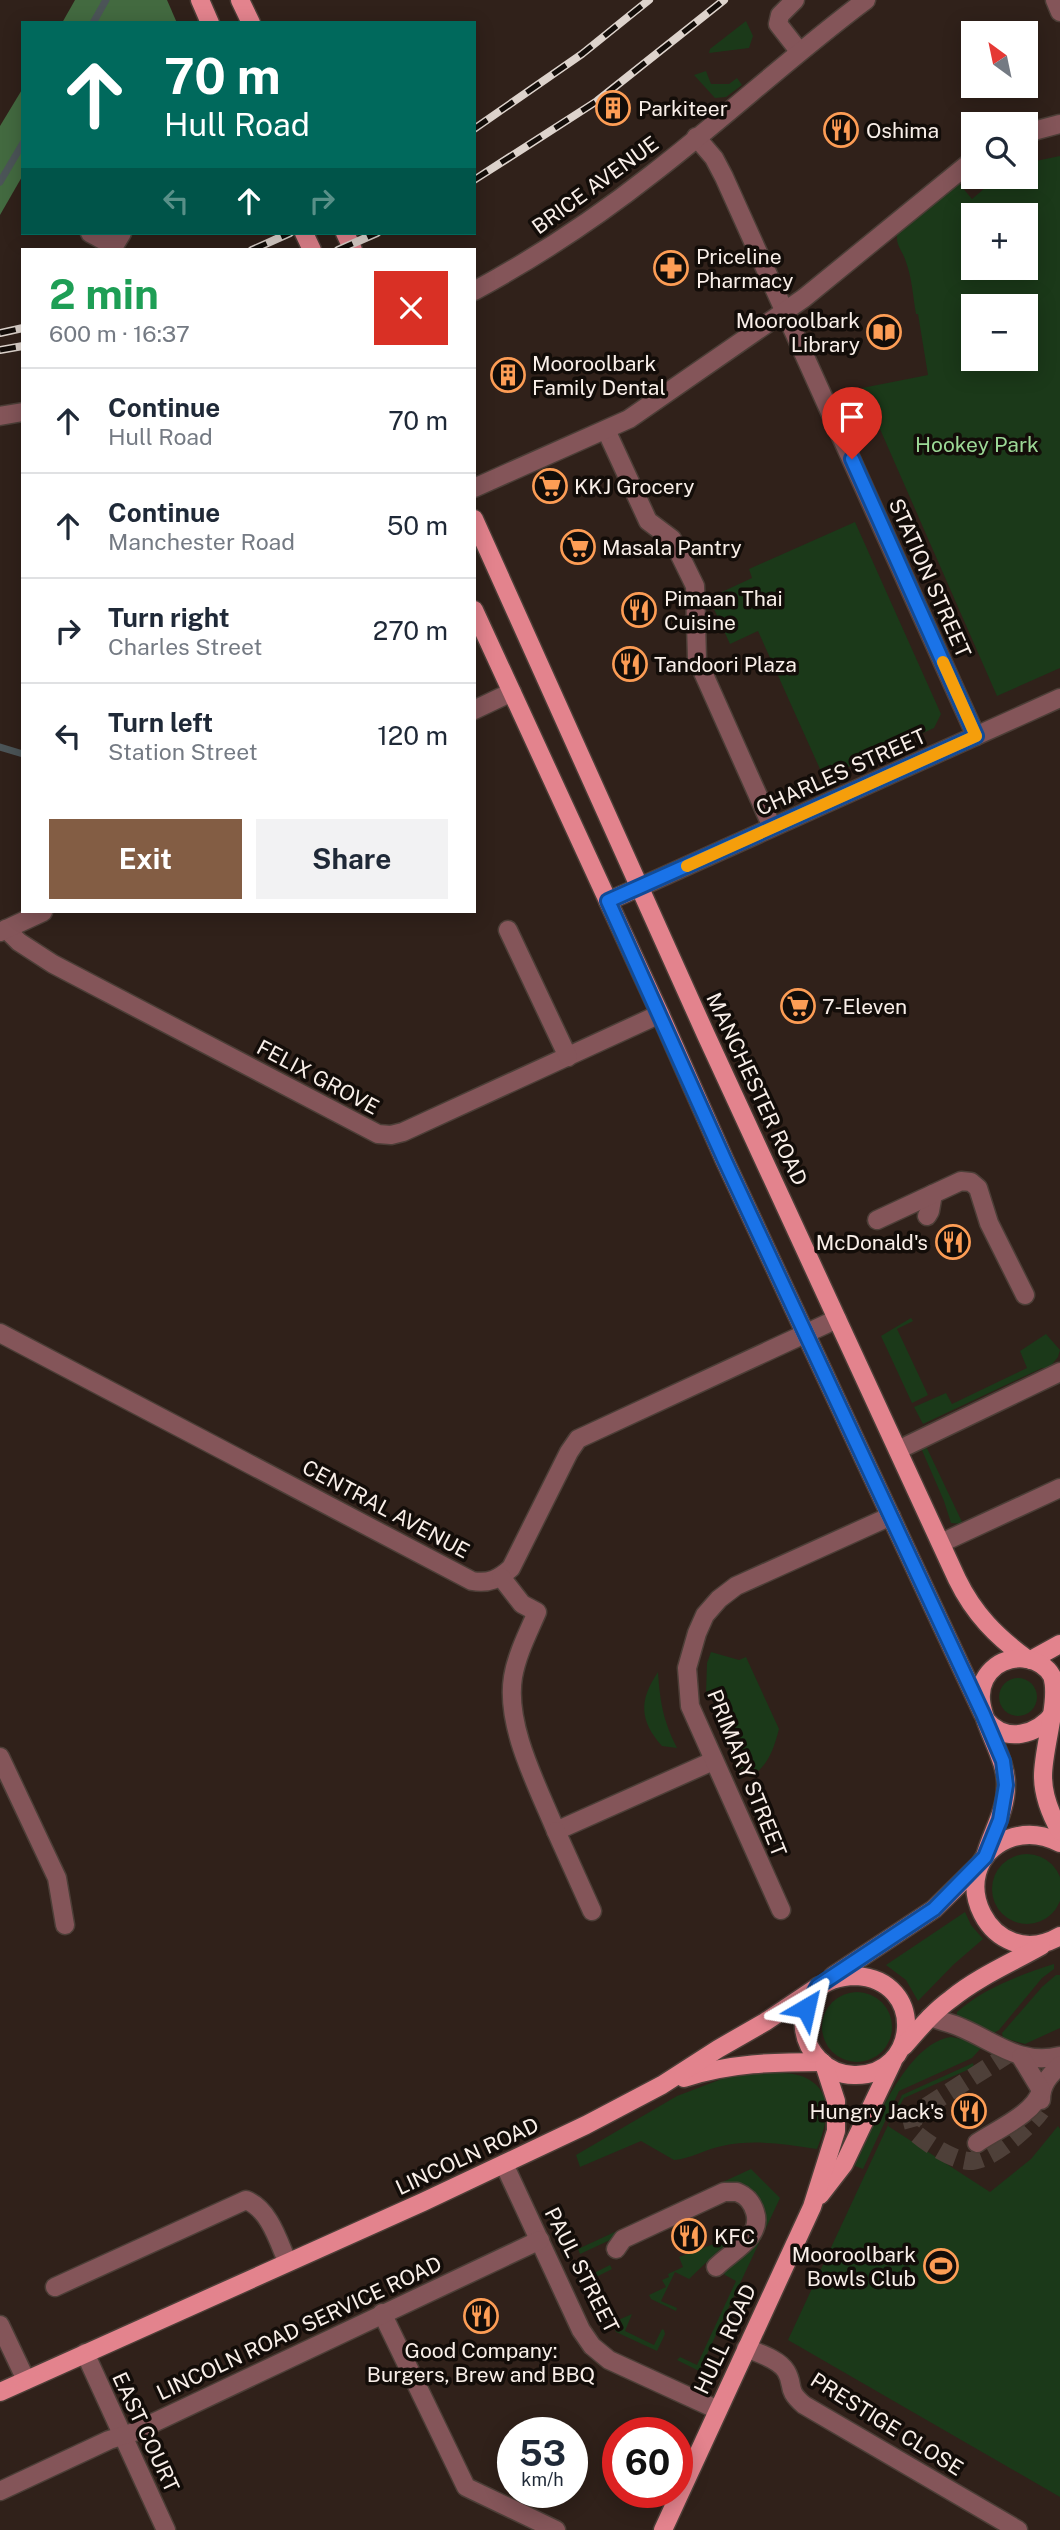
<!DOCTYPE html>
<html lang="en">
<head>
<meta charset="utf-8">
<style>
	:root { --surface:#fff; --page:#f2f2f3; --text:#1f2937; --muted:#747a83; --line:#e0e1e3; --accent:#835d44 }
	body { margin:0; font-family:"Public Sans",sans-serif; background:var(--page); color:var(--text); height:100vh; display:flex; flex-direction:column; font-size:26px; white-space:nowrap }
	* { box-sizing:border-box; margin:0 }
	p { font-size:23px; color:var(--muted) }
	.icon { flex:none; width:38px; height:38px; fill:none; stroke:currentColor; stroke-width:2; stroke-linecap:round; stroke-linejoin:round }
	.map { position:relative; flex:1; overflow:hidden }
	.sheet { position:absolute; left:21px; top:248px; width:455px; height:665px; display:flex; flex-direction:column; background:var(--surface); border-radius:0px; box-shadow:0 4px 18px #0003 }
	.sheet>* { flex:none }
	.top-card { position:absolute; left:21px; top:21px; width:455px; height:214px; border-radius:0px; box-shadow:0 4px 18px #0003; background:#00695c; color:#fff; overflow:hidden }
	.needle { width:46px; rotate:327deg }
	.fabs { position:absolute; left:961px; top:21px; display:grid; gap:14px }
	.fabs a { display:grid; place-items:center; width:77px; height:77px; border-radius:0px; background:var(--surface); box-shadow:0 4px 18px #0003; font-size:35px }
	.speed { position:absolute; left:497px; top:2417px; display:flex; gap:14px; font-size:35px; font-weight:700; text-align:center }
	.speed>* { display:grid; place-content:center; width:91px; height:91px; border-radius:50%; background:var(--surface); box-shadow:0 4px 18px #0003; line-height:1 }
	.speed small { font-size:18px; font-weight:400 }
	.speed .limit { border:10px solid #d22; background:#fff; color:#111 }
	.pin { position:absolute; display:grid; place-items:center; width:60px; height:60px; color:#fff; margin:-72px -30px; border-radius:50% 50% 50% 0; rotate:-45deg; box-shadow:0 0 7px #0007 }
	.pin .icon { rotate:45deg }
	.me { position:absolute; width:77px; margin:-38px; rotate:36deg; stroke-linejoin:round; filter:drop-shadow(0 0 5px #0008) }
	.turn { display:flex; align-items:center; gap:24px; height:147px; padding:0 28px; font-size:32px }
	.turn .icon { width:91px; height:91px; stroke-width:2.5 }
	.turn b { display:block; font-size:49px; line-height:60px }
	.lanes { display:flex; align-items:center; height:66px; padding:0 28px; background:#0003; justify-content:center; gap:35px; direction:ltr }
	.lanes .off { opacity:.35 }
	.round { display:grid; place-items:center; flex:none; width:74px; height:74px; border-radius:0px; background:var(--page) }
	.overview { display:flex; align-items:center; justify-content:space-between; height:119px; padding:0 28px }
	h1 { font-size:42px; font-weight:700; line-height:52px; color:#1e9e55 }
	.cta { display:flex; gap:14px; margin-top:auto; padding:14px 28px }
	.cta a { flex:1; height:80px; border-radius:0px; background:var(--accent); color:#fff; font-size:28px; font-weight:700; line-height:80px; text-align:center }
	.cta a+a { background:var(--page); color:var(--text) }
	ul { padding:0; list-style:none }
	li { display:flex; align-items:center; gap:21px; height:105px; padding:0 28px; border-top:2px solid var(--line) }
	li div { flex:1 }
	li b { display:block; font-size:26px }
	li em { font-style:normal }
	.map>svg:first-child { display:block }
	.green { fill:#1b3919; fill-rule:evenodd }
	.forest { fill:#436a40 }
	.lines { fill:none; stroke-linecap:round; stroke-linejoin:round }
	.stream { stroke:#4b5457; stroke-width:7 }
	.minor-tunnel { stroke:#4e4039; stroke-width:18; stroke-dasharray:18 9; stroke-linecap:butt }
	.minor-casing { stroke:#4c3e37; stroke-width:21 }
	.major-casing { stroke:#4c3e37; stroke-width:21 }
	.minor { stroke:#845559; stroke-width:18 }
	.major { stroke:#e3838d; stroke-width:18 }
	.rail-casing { stroke:#ddd3cc; stroke-width:8 }
	.rail { stroke:#130d09; stroke-width:5; stroke-dasharray:16; stroke-linecap:butt }
	.route-casing { stroke:#114b97; stroke-width:18 }
	.route { stroke:#1a73e8; stroke-width:12 }
	.slow { stroke:#f59e0b; stroke-width:12 }
	.labels { text-anchor:middle; dominant-baseline:central; stroke-width:7; stroke-linejoin:round; paint-order:stroke }
	.poi-label { font-size:21px; fill:#f9efe9; stroke:#130d09; text-anchor:start }
	.street-label { font-size:21px; fill:#f9efe9; stroke:#130d09 }
	.park-label { font-size:21px; fill:#9cd896; stroke:#130d09 }
</style>
</head>
<body>
<div class="map">
<svg width="1060" height="2530" viewBox="0 0 1060 2530">
	<rect width="100%" height="100%" fill="#30211a"/>
	<g class="green">
		<path d="M746,21L753,36L749,48L709,53L710,49Z"/>
		<path d="M706,71L711,84H729L737,78L742,85L726,97L715,98L694,75Z"/>
		<path d="M1060,156V668L997,696L862,388L928,375L918,314H916C913,297 912,278 906,262C902,249 894,245 898,230L956,180L972,199L998,177H1026V163ZM973,215H1026V268H973ZM973,306H1026V359H973Z"/>
		<path d="M855,522L941,714L934,728L824,778L758,631L730,644L709,598L752,578L749,569Z"/>
		<path d="M911,1318L913,1321L897,1329L928,1395L912,1403L881,1336Z"/>
		<path d="M1046,1334L1060,1350L1058,1357L1049,1368H1042L923,1424L914,1407L946,1393L952,1404L1027,1368L1020,1351Z"/>
		<path d="M924,1442L963,1524L951,1523L944,1501L921,1448Z"/>
		<path d="M711,1652L739,1660L746,1657L779,1729C773,1751 769,1764 750,1778L747,1772L739,1773L733,1764L738,1756C733,1735 726,1705 706,1693L707,1663Z"/>
		<path d="M658,1672C660,1702 663,1720 677,1748L662,1746C639,1720 639,1700 658,1672Z"/>
		<circle cx="1018" cy="1697" r="19"/>
		<circle cx="1027" cy="1889" r="35"/>
		<path d="M965,1912L971,1925L983,1939L953,1965L918,2001L906,1980L886,1965Z"/>
		<path d="M1054,1964V1969L1042,1978L999,2030L992,2034L957,2015V2012C984,1988 1020,1975 1054,1964Z"/>
		<path d="M1056,1975H1060V2028L1025,2044L1003,2038L1002,2033L1042,1987Z"/>
		<circle cx="857" cy="2027" r="35"/>
		<path d="M951,2037L967,2040L981,2048L972,2058L899,2091L863,2169L855,2166C873,2128 906,2043 951,2037Z"/>
		<path d="M973,2063L974,2067L904,2098L888,2126L990,2192L1031,2159L1058,2126L1060,2129V2497L788,2340L902,2095Z"/>
		<path d="M754,2073C769,2073 790,2071 804,2077C836,2091 827,2124 817,2149C785,2144 754,2139 722,2146C706,2149 690,2159 674,2160L641,2141L580,2167L576,2155L677,2096L727,2077Z"/>
		<path d="M751,2169L780,2198L699,2371L677,2360L680,2357L697,2365L736,2281L725,2275L721,2270L763,2220L724,2187L580,2254L578,2249Z"/>
		<path d="M738,2235L718,2251L689,2279L675,2272L661,2301L677,2308L676,2311L651,2299L649,2295L666,2287L662,2280L669,2277L668,2274L683,2267L679,2257Z"/>
		<path d="M610,2265L612,2269L596,2277L616,2321L632,2314L625,2331L654,2345L662,2329L664,2330L665,2334L657,2351L616,2332L590,2275Z"/>
	</g>
	<g class="forest">
		<path d="M75,0H167L177,23H62Z"/>
		<path d="M23,88V175L0,215V126Z"/>
	</g>
	<g class="lines">
		<g class="stream">
			<path d="M93,23L106,0"/>
			<path d="M0,182L23,143"/>
			<path d="M0,747L23,754"/>
		</g>
		<path class="minor-tunnel" d="M1010,2053L921,2110L912,2122L915,2133C928,2144 952,2160 969,2161C990,2162 1029,2128 1041,2111"/>
		<g class="minor-casing">
			<g id="minor">
				<path d="M795,0L780,15L778,24L799,51"/>
				<path d="M1055,0L1060,12"/>
				<path d="M1026,133L1060,124"/>
				<path d="M696,137L714,158L724,177L976,736"/>
				<path d="M90,233L114,246L122,233"/>
				<path d="M474,291C537,257 596,218 652,174C725,118 792,55 866,0"/>
				<path d="M0,416L23,412"/>
				<path d="M606,430L648,521L672,539L695,586L697,659L772,827"/>
				<path d="M474,488L629,419L804,298L973,160"/>
				<path d="M474,710L512,692"/>
				<path d="M640,887L1060,698"/>
				<path d="M6,929L19,942L53,964L378,1134L391,1135L403,1132L660,1014"/>
				<path d="M508,930L568,1057"/>
				<path d="M0,932L43,912"/>
				<path d="M927,1216L930,1211L933,1194L961,1181L971,1182L978,1188L989,1223L1025,1295"/>
				<path d="M877,1220L933,1194"/>
				<path d="M0,1333L472,1581C489,1584 499,1579 511,1568L569,1452L578,1439L837,1319"/>
				<path d="M898,1450L1060,1372"/>
				<path d="M941,1543L1060,1488"/>
				<path d="M501,1577L522,1604L537,1612C528,1633 517,1654 513,1677C505,1726 538,1787 556,1831L713,1761"/>
				<path d="M0,1757L57,1878L65,1925"/>
				<path d="M556,1831L592,1911"/>
				<path d="M781,1910L690,1706L687,1668L697,1633L705,1615L719,1599L736,1586L891,1516"/>
				<path d="M930,2017C940,2021 952,2023 962,2028C995,2042 1021,2066 1060,2056"/>
				<path d="M1041,2100C1041,2084 1049,2076 1060,2065"/>
				<path d="M977,2143C996,2130 1036,2113 1041,2090L1021,2057"/>
				<path d="M504,2164L581,2330L592,2346L609,2360L718,2410"/>
				<path d="M616,2249L623,2239L724,2192H737C747,2196 752,2202 755,2212C763,2237 732,2251 716,2267"/>
				<path d="M55,2287L246,2200C269,2209 278,2240 287,2261"/>
				<path d="M382,2313L466,2487L556,2530"/>
				<path d="M0,2325L26,2380"/>
				<path d="M746,2348C758,2353 779,2359 786,2371C795,2386 785,2389 804,2405L1018,2530"/>
				<path d="M85,2353L166,2530"/>
				<path d="M0,2491L109,2440L134,2432L540,2240"/>
			</g>
		</g>
		<g class="major-casing">
			<g id="major">
				<path d="M200,0L210,23"/>
				<path d="M240,0L251,23"/>
				<path d="M304,233L312,250"/>
				<path d="M345,233L353,250"/>
				<path d="M474,519L706,1035L957,1579C974,1614 996,1636 1027,1659"/>
				<path d="M474,610L660,1014L725,1161L983,1714"/>
				<path d="M608,901L640,887"/>
				<path d="M1031,1660L1060,1644"/>
				<path d="M986,1720C1006,1744 1037,1735 1054,1713"/>
				<path d="M1060,1843C1043,1834 1026,1832 1008,1839C939,1869 991,1976 1060,1936"/>
				<path d="M985,1857C991,1833 1006,1812 1006,1786C1008,1748 956,1697 996,1666C1004,1660 1016,1657 1027,1659C1037,1661 1047,1667 1052,1676C1060,1700 1043,1747 1043,1776C1043,1795 1051,1815 1060,1831"/>
				<path d="M833,1976L934,1909L980,1864"/>
				<path d="M856,1976C927,1980 919,2077 854,2075C795,2074 778,1977 856,1976Z"/>
				<path d="M904,2046C919,2029 933,2012 951,1999C978,1977 1011,1963 1041,1946"/>
				<path d="M684,2078C730,2063 774,2062 822,2062"/>
				<path d="M820,2195L844,2164L893,2061"/>
				<path d="M0,2392L423,2202L586,2125L662,2085L718,2049L765,2022L819,1986"/>
				<path d="M663,2530L812,2207L836,2131V2101L824,2064"/>
			</g>
		</g>
		<use href="#minor" class="minor"/>
		<use href="#major" class="major"/>
		<g class="rail-casing">
			<g id="rail">
				<path d="M474,129L582,54L649,0"/>
				<path d="M474,180L597,101L724,0"/>
				<path d="M252,250L290,233"/>
				<path d="M338,250L377,233"/>
				<path d="M0,333L23,328"/>
				<path d="M0,350L23,346"/>
			</g>
		</g>
		<use href="#rail" class="rail"/>
	</g>
	<g class="lines">
		<g class="route-casing">
			<path id="route" d="M806,2008L818,1986L934,1909L985,1857L1000,1820L1006,1785L1003,1761L983,1714L725,1161L608,901L976,736L852,459"/>
		</g>
		<use href="#route" class="route"/>
		<path class="slow" d="M687,866L976,736L943,662"/>
	</g>
	<defs>
		<g id="building-ring" transform="scale(1.75)"><circle r="9.5" fill="#130d09" stroke="#fd9d55" stroke-width="1.5"/><path d="M-4-6H4V6H1V3H-1V6H-4ZM-2.5-4.3h1.7v1.8h-1.7ZM.8-4.3h1.7v1.8H.8ZM-2.5-1h1.7V.8h-1.7ZM.8-1h1.7V.8H.8Z" fill="#fd9d55"/></g>
		<g id="restaurant-ring" transform="scale(1.75)"><circle r="9.5" fill="#130d09" stroke="#fd9d55" stroke-width="1.5"/><path d="M-5-6h1v4h1v-4h1v4h1v-4h1v5L-1.5 .5V6h-2V.5L-5-1ZM5-6V6H3V1.5H1.5Q1.5-4 5-6Z" fill="#fd9d55"/></g>
		<g id="pharmacy-ring" transform="scale(1.75)"><circle r="9.5" fill="#130d09" stroke="#fd9d55" stroke-width="1.5"/><path d="M-2-6h4v4h4v4h-4v4h-4v-4h-4v-4h4Z" fill="#fd9d55"/></g>
		<g id="library-ring" transform="scale(1.75)"><circle r="9.5" fill="#130d09" stroke="#fd9d55" stroke-width="1.5"/><path d="M-6-4Q-3-5.5-.7-3.5V5Q-3 3-6 4ZM6-4Q3-5.5 .7-3.5V5Q3 3 6 4Z" fill="#fd9d55"/></g>
		<g id="supermarket-ring" transform="scale(1.75)"><circle r="9.5" fill="#130d09" stroke="#fd9d55" stroke-width="1.5"/><path d="M-6-5.5h2.5l.6 2H6L4.5 2H-2.5L-4.4-4H-6ZM-1.5 3.2a1.3 1.3 0 1 0 .1 0ZM3 3.2a1.3 1.3 0 1 0 .1 0Z" fill="#fd9d55"/></g>
		<g id="stadium-ring" transform="scale(1.75)"><circle r="9.5" fill="#130d09" stroke="#fd9d55" stroke-width="1.5"/><path d="M0-5a6.5 5 0 1 0 0 10a6.5 5 0 1 0 0-10ZM-3.5-1.8h7v3.6h-7Z" fill="#fd9d55"/></g>
	</defs>
	<g fill-rule="evenodd">
		<use href="#building-ring" x="613" y="108"/>
		<use href="#restaurant-ring" x="841" y="130"/>
		<use href="#pharmacy-ring" x="671" y="268"/>
		<use href="#library-ring" x="884" y="332"/>
		<use href="#building-ring" x="508" y="375"/>
		<use href="#supermarket-ring" x="550" y="486"/>
		<use href="#supermarket-ring" x="578" y="547"/>
		<use href="#restaurant-ring" x="639" y="610"/>
		<use href="#restaurant-ring" x="630" y="664"/>
		<use href="#supermarket-ring" x="798" y="1006"/>
		<use href="#restaurant-ring" x="953" y="1242"/>
		<use href="#restaurant-ring" x="969" y="2111"/>
		<use href="#restaurant-ring" x="689" y="2236"/>
		<use href="#stadium-ring" x="941" y="2266"/>
		<use href="#restaurant-ring" x="481" y="2316"/>
	</g>
	<g class="labels">
		<g class="poi-label">
			<text x="638" y="108">Parkiteer</text>
			<text x="866" y="130">Oshima</text>
			<text x="696" y="256">Priceline<tspan x="696" dy="24">Pharmacy</tspan></text>
			<text x="860" y="320" text-anchor="end">Mooroolbark<tspan x="860" dy="24">Library</tspan></text>
			<text x="532" y="363">Mooroolbark<tspan x="532" dy="24">Family Dental</tspan></text>
			<text x="574" y="486">KKJ Grocery</text>
			<text x="602" y="547">Masala Pantry</text>
			<text x="664" y="598">Pimaan Thai<tspan x="664" dy="24">Cuisine</tspan></text>
			<text x="654" y="664">Tandoori Plaza</text>
			<text x="822" y="1006">7-Eleven</text>
			<text x="928" y="1242" text-anchor="end">McDonald's</text>
			<text x="944" y="2111" text-anchor="end">Hungry Jack's</text>
			<text x="714" y="2236">KFC</text>
			<text x="916" y="2254" text-anchor="end">Mooroolbark<tspan x="916" dy="24">Bowls Club</tspan></text>
			<text x="481" y="2350" text-anchor="middle">Good Company:<tspan x="481" dy="24">Burgers, Brew and BBQ</tspan></text>
		</g>
		<g class="street-label">
			<text transform="translate(595 185) rotate(-36)">BRICE AVENUE</text>
			<text transform="translate(930 578) rotate(66)">STATION STREET</text>
			<text transform="translate(841 772) rotate(-24)">CHARLES STREET</text>
			<text transform="translate(318 1077) rotate(28)">FELIX GROVE</text>
			<text transform="translate(757 1089) rotate(65)">MANCHESTER ROAD</text>
			<text transform="translate(386 1509) rotate(28)">CENTRAL AVENUE</text>
			<text transform="translate(747 1773) rotate(68)">PRIMARY STREET</text>
			<text transform="translate(467 2156) rotate(-25)">LINCOLN ROAD</text>
			<text transform="translate(582 2270) rotate(63)">PAUL STREET</text>
			<text transform="translate(299 2328) rotate(-25)">LINCOLN ROAD SERVICE ROAD</text>
			<text transform="translate(725 2339) rotate(-65)">HULL ROAD</text>
			<text transform="translate(887 2424) rotate(32)">PRESTIGE CLOSE</text>
			<text transform="translate(146 2432) rotate(65)">EAST COURT</text>
		</g>
		<g class="park-label">
			<text x="977" y="444">Hookey Park</text>
		</g>
	</g>
</svg>
<div class="fabs">
<a><svg class="needle" viewBox="-14 -14 28 28"><path d="M0-13l5 13h-10z" fill="#e53935"/><path d="M0 13l5-13h-10z" fill="#747a83"/></svg></a>
<a><svg class="icon" aria-label="search" viewBox="0 0 24 24"><circle cx="10" cy="10" r="6"/><path d="M15 15l6 6"/></svg></a>
<a>+</a>
<a>−</a>
</div>
<div class="speed"><div>53<small>km/h</small></div><div class="limit">60</div></div>
<div class="pin" style="left:852px;top:459px;background:#d93025"><svg class="icon" aria-label="arrive" viewBox="0 0 24 24"><path d="M6 21V4h12l-3 4 3 4H6"/></svg></div>
<svg class="me" style="left:806px;top:2008px" viewBox="-20 -20 40 40"><path d="M0-17L14 15 0 8-14 15z" fill="#1a73e8" stroke="#fff" stroke-width="4"/></svg>
<div class="top-card">
<div class="turn"><svg class="icon" aria-label="ahead" viewBox="0 0 24 24"><path d="M12 20V5M6 11l6-6 6 6"/></svg><div><b>70 m</b>Hull Road</div></div>
<div class="lanes"><svg class="icon off" aria-label="left" viewBox="0 0 24 24"><path d="M17 20v-9H6M10 6l-5 5 5 5"/></svg><svg class="icon" aria-label="ahead" viewBox="0 0 24 24"><path d="M12 20V5M6 11l6-6 6 6"/></svg><svg class="icon off" aria-label="right" viewBox="0 0 24 24"><path d="M7 20v-9h11M14 6l5 5-5 5"/></svg></div>
</div>
<section class="sheet">
<div class="overview"><div><h1>2 min</h1><p>600 m · 16:37</p></div><a class="round" style="background:#d93025;color:#fff"><svg class="icon" aria-label="close" viewBox="0 0 24 24"><path d="M6 6l12 12M18 6L6 18"/></svg></a></div>
<ul>
<li><svg class="icon" aria-label="ahead" viewBox="0 0 24 24"><path d="M12 20V5M6 11l6-6 6 6"/></svg><div><b>Continue</b><p>Hull Road</p></div><em>70 m</em></li>
<li><svg class="icon" aria-label="ahead" viewBox="0 0 24 24"><path d="M12 20V5M6 11l6-6 6 6"/></svg><div><b>Continue</b><p>Manchester Road</p></div><em>50 m</em></li>
<li><svg class="icon" aria-label="right" viewBox="0 0 24 24"><path d="M7 20v-9h11M14 6l5 5-5 5"/></svg><div><b>Turn right</b><p>Charles Street</p></div><em>270 m</em></li>
<li><svg class="icon" aria-label="left" viewBox="0 0 24 24"><path d="M17 20v-9H6M10 6l-5 5 5 5"/></svg><div><b>Turn left</b><p>Station Street</p></div><em>120 m</em></li>
</ul>
<div class="cta"><a>Exit</a><a>Share</a></div>
</section>
</div>
</body>
</html>
